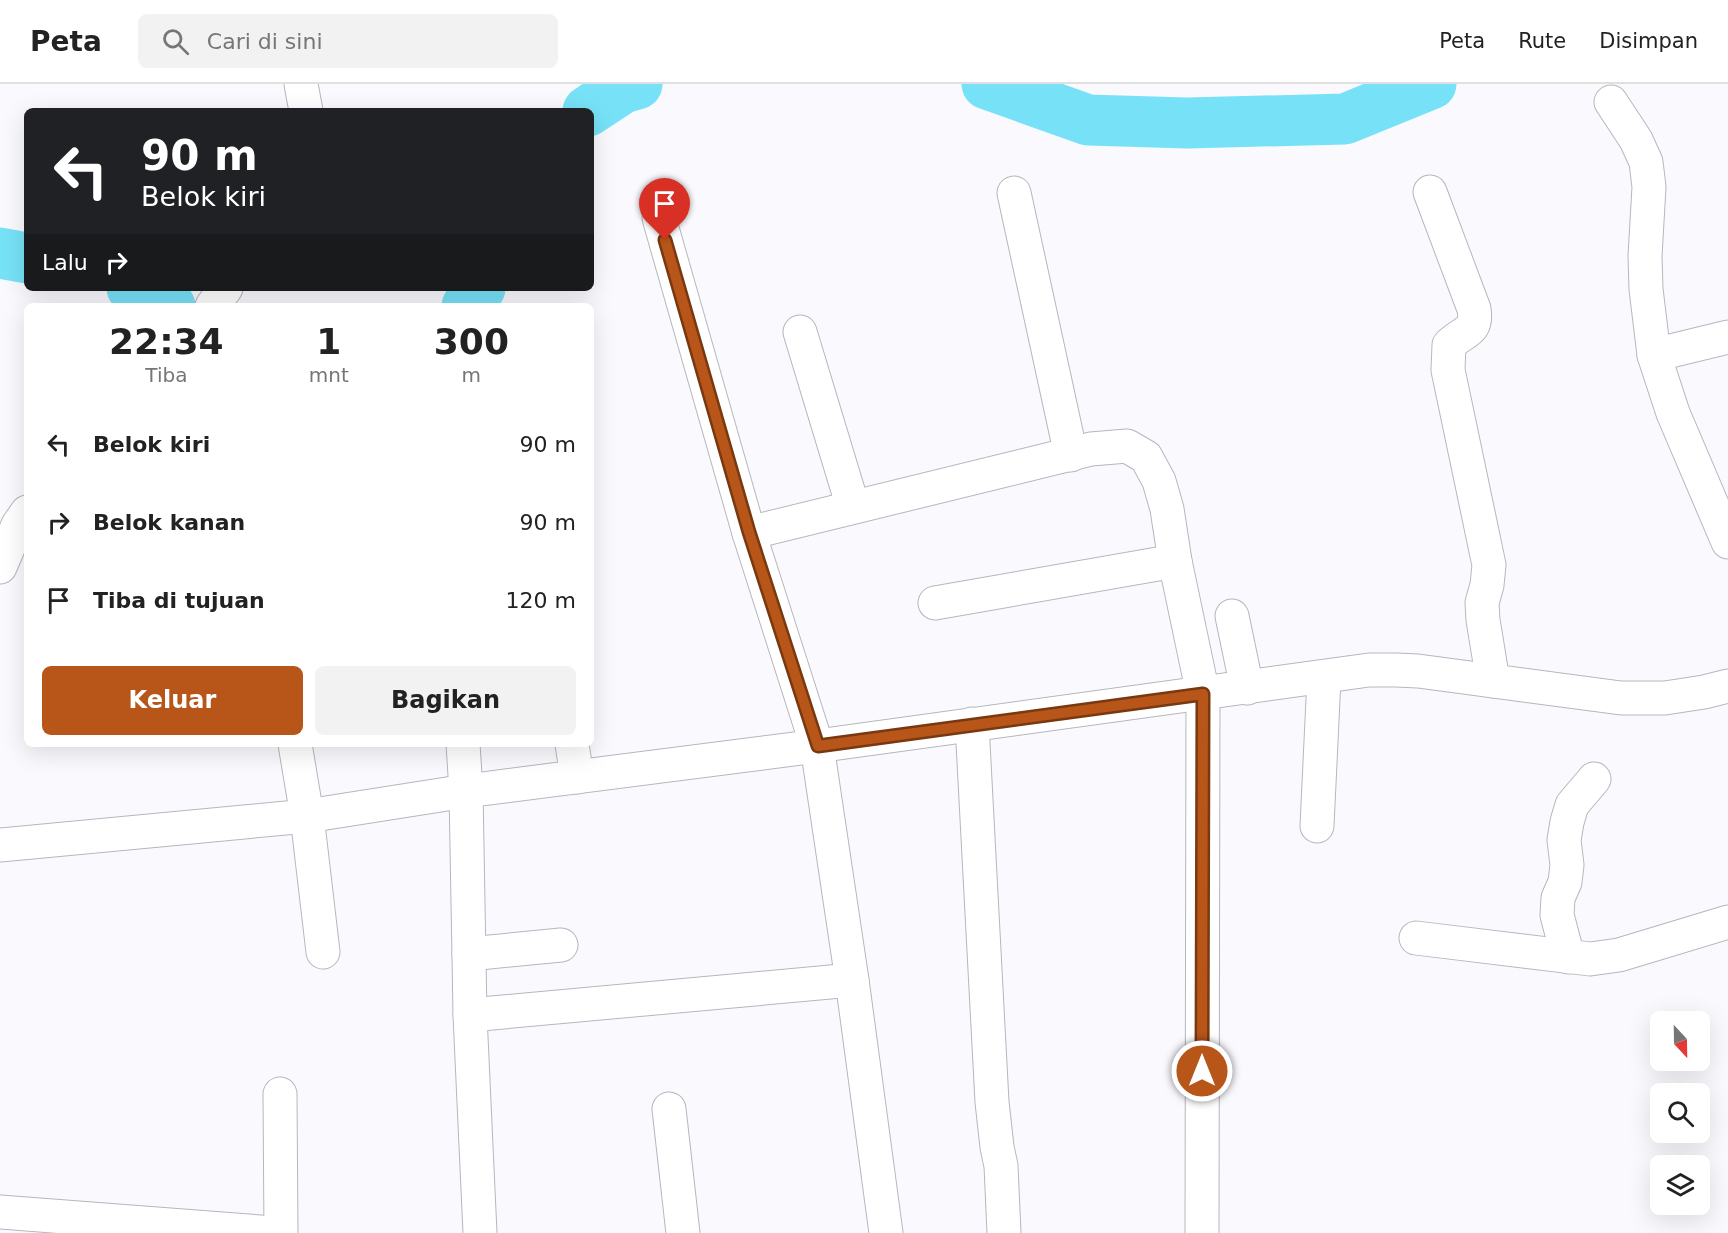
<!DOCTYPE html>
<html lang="id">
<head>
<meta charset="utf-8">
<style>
	:root { --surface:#fff; --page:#f2f2f2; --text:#222; --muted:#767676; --line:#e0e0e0; --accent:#b85619 }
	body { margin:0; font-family:"DejaVu Sans",sans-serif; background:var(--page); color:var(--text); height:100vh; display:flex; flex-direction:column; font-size:22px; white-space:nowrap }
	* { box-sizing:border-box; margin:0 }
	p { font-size:20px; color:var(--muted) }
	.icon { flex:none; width:33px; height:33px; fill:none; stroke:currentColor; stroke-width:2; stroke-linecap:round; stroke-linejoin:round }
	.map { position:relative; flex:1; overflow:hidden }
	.details { position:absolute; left:24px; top:219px; width:570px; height:444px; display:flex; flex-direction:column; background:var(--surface); border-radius:9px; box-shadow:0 6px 24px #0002 }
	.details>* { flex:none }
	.guide { position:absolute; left:24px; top:24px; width:570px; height:183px; border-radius:9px; box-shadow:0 6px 24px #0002; background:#202124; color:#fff; overflow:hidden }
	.needle { width:39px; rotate:158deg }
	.controls { position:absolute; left:1650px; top:927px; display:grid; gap:12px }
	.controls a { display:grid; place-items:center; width:60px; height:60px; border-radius:9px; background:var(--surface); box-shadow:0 6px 24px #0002; font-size:30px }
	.pin { position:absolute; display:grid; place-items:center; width:51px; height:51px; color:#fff; margin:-62px -26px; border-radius:50% 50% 50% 0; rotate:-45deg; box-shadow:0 0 6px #0007 }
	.pin .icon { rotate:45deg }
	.me { position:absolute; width:66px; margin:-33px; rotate:0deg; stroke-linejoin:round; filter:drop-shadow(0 0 4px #0008) }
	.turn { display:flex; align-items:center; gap:21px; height:126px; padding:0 18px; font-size:27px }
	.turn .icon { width:78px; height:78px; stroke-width:2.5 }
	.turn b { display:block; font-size:42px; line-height:51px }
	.then { display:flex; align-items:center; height:57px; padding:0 18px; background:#0003; gap:12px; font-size:22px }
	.eta { display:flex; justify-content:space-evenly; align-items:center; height:102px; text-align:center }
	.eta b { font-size:36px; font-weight:700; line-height:42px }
	.action { display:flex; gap:12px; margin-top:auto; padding:12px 18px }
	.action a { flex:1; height:69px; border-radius:9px; background:var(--accent); color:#fff; font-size:24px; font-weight:700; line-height:69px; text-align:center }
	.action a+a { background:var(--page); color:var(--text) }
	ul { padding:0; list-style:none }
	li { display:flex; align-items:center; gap:18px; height:78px; padding:0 18px }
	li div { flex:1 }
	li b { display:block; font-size:22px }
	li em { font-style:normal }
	header { display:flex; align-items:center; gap:36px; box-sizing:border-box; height:84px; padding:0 30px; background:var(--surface); border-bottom:2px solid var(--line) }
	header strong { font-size:28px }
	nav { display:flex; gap:33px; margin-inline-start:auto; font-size:21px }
	.search { width:420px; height:54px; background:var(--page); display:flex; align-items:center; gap:15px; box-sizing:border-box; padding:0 21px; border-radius:9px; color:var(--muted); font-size:22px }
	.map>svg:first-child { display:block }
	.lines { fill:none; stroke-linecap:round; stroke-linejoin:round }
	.river { stroke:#77e2f7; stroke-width:51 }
	.minor-casing { stroke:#b5b6bf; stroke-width:35 }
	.minor { stroke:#fff; stroke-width:33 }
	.route-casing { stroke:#783810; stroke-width:15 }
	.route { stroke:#b85619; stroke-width:10 }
</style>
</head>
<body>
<header>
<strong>Peta</strong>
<div class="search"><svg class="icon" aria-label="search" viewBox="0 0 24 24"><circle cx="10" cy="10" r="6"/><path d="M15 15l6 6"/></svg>Cari di sini</div>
<nav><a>Peta</a><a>Rute</a><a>Disimpan</a></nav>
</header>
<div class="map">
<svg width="1728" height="1149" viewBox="0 0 1728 1149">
	<rect width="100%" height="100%" fill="#fafafe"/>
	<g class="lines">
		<g class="river">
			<path d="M987,0L1088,36L1187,39L1345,35L1431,0"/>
			<path d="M588,27L623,4L637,0"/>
			<path d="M0,169L27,174"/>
			<path d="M132,204L170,222"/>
			<path d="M467,222L480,204"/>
		</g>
		<g class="minor-casing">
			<g id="minor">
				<path d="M301,0L306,27"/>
				<path d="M1611,18L1636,56L1646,78L1649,103L1645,172L1646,205L1654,271L1673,329L1728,458"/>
				<path d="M1430,108L1474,225C1478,249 1464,246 1449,261L1448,286L1489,481L1487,501L1482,519L1483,536L1493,597"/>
				<path d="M1014,109L1071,371"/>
				<path d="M659,134L749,449L817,662L852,896L886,1149"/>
				<path d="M212,222L226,204"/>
				<path d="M800,248L853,423"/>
				<path d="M1654,271L1728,253"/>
				<path d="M749,449L1091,365L1127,362L1146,373L1159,397L1167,425L1175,477L1203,610L1202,1149"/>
				<path d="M0,483L18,441L27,428"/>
				<path d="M935,519L1175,477"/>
				<path d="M1232,532L1247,604"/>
				<path d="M972,640L992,1018L997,1063L1001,1082L1004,1149"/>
				<path d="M295,660L307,732L323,868"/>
				<path d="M463,660L466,707L470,931L480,1149"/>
				<path d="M572,660L577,693"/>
				<path d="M1317,742L1324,594"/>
				<path d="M0,761L307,732L466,707L817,662L1369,586H1396L1418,587L1621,614H1665L1704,608L1728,602"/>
				<path d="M1416,854L1590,875L1619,871L1728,838"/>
				<path d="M469,870L561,861"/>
				<path d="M1568,873L1557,831L1558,814L1565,798L1567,781L1564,756L1567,738L1572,721L1594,695"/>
				<path d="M470,931L852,896"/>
				<path d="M280,1010L281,1149"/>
				<path d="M669,1025L683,1149"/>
				<path d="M0,1128L274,1149"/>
			</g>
		</g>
		<use href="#minor" class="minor"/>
	</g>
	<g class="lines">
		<g class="route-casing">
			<path id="route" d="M665,156L749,448L818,662L1203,610L1202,987"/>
		</g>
		<use href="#route" class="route"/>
	</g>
</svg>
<div class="controls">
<a><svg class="needle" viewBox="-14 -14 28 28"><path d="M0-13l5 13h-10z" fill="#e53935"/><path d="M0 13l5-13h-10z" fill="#767676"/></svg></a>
<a><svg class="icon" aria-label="search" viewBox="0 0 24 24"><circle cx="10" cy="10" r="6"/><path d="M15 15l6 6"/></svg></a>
<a><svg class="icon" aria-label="layers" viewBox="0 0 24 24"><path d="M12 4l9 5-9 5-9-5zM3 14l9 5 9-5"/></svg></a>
</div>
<div class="pin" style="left:665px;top:156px;background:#d93025"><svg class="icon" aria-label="arrive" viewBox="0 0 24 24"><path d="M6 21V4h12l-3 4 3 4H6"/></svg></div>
<svg class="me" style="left:1202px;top:987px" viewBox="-20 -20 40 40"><circle r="17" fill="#b85619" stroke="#fff" stroke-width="3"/><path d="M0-11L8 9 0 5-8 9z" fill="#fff"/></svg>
<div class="guide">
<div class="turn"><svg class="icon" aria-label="left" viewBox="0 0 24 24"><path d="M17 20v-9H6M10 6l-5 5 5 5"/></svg><div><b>90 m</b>Belok kiri</div></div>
<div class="then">Lalu<svg class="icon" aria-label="right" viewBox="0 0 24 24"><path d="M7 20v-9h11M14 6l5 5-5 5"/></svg></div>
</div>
<section class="details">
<div class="eta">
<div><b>22:34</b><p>Tiba</p></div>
<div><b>1</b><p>mnt</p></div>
<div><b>300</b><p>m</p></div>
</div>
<ul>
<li><svg class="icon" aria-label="left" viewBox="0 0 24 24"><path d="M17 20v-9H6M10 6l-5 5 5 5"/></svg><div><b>Belok kiri</b></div><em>90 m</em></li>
<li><svg class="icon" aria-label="right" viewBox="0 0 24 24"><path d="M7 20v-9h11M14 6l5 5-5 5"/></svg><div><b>Belok kanan</b></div><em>90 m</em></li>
<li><svg class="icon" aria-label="arrive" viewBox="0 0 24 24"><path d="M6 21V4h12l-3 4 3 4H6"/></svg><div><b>Tiba di tujuan</b></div><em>120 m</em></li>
</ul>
<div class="action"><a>Keluar</a><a>Bagikan</a></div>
</section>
</div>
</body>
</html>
